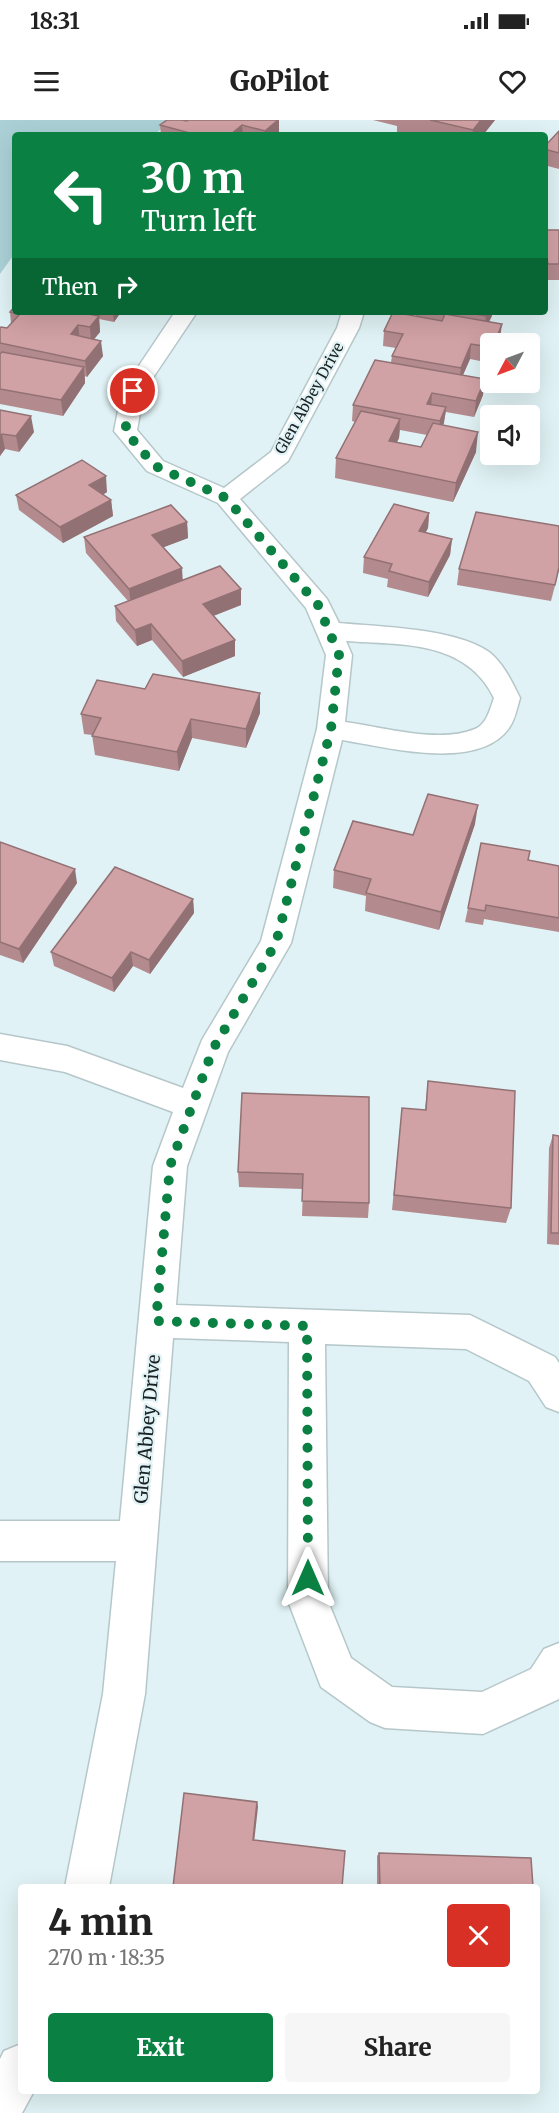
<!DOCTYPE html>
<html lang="en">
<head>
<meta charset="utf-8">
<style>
	:root { --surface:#fff; --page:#f6f6f6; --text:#222; --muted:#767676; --accent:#0b8043 }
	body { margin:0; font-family:Merriweather,serif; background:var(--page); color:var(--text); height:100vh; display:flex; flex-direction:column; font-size:22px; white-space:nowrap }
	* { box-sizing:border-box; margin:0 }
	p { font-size:20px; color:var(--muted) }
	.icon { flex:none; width:33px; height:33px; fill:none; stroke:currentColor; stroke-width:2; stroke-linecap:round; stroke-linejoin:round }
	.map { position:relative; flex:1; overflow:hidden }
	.panel { position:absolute; left:18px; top:1764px; width:522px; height:210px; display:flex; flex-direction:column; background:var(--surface); border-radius:6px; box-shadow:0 6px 24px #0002 }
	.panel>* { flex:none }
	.guide { position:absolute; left:12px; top:12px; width:536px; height:183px; border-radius:6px; box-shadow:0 6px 24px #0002; background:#0b8043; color:#fff; overflow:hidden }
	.needle { width:39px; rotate:229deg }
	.tools { position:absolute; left:480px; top:213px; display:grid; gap:12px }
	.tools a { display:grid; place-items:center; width:60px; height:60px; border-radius:6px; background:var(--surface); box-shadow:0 6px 24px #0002; font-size:30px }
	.pin { position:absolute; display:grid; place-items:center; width:51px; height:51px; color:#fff; margin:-26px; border:3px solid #fff; border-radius:50%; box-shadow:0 2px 6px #0007 }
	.me { position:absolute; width:66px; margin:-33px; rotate:0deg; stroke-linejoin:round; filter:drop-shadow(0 0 4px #0008) }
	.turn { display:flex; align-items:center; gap:21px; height:126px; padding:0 30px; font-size:27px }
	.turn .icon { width:78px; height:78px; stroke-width:2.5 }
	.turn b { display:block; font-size:42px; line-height:51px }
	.then { display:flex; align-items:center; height:57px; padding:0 30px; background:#0003; gap:12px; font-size:22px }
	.round { display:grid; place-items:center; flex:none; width:63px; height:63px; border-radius:6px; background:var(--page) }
	.headline { display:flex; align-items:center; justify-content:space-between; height:102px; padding:0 30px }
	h1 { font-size:36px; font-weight:800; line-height:45px }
	.primary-button { display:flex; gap:12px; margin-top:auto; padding:12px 30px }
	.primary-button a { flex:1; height:69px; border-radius:6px; background:var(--accent); color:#fff; font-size:24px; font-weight:800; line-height:69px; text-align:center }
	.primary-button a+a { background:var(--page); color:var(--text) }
	.status { display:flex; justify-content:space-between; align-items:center; height:42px; padding:0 30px; background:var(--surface); direction:ltr }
	.status svg { height:16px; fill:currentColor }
	header { display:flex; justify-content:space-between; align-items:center; height:78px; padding:0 30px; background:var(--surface); font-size:27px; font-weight:800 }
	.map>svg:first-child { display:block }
	.green { fill:#abd1d7 }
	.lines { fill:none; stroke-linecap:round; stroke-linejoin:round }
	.street-casing { stroke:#b6c7ca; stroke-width:3 }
	.street { fill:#fff; fill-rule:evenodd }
	.wall { fill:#b38a8e; fill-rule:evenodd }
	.shaded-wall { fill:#927174 }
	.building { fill:#d0a1a5; stroke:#927174; stroke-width:1.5 }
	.route { stroke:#0b8043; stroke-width:10; stroke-dasharray:0 18 }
	.labels { text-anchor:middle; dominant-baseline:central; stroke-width:4.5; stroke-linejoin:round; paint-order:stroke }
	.far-street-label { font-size:15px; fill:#1a2122; stroke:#e0f2f5 }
	.street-label { font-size:18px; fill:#1a2122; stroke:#e0f2f5 }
</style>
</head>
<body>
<div class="status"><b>18:31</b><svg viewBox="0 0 49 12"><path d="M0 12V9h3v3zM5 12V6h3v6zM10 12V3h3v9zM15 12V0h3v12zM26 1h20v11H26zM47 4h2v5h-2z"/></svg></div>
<header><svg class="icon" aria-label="menu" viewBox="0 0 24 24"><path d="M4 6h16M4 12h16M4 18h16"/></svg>GoPilot<svg class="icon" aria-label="heart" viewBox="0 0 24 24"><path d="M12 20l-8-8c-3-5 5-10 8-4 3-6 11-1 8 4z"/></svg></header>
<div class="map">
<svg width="559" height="1993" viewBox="0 0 559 1993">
	<rect width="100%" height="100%" fill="#e0f2f5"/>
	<path class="green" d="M0,0H172L154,15H15V133L0,154Z"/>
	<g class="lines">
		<g class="street-casing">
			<g id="street">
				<path d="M175,192H197L144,271L137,310L163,341L224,368L271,332L337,208L342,192H364L359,208L288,341L240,379L327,479L339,503C380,507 455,508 489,532C504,544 512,562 520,578C517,588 515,600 509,608C478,652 386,627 342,620L291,823L228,932L187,1046L176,1185L470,1195L555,1237L559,1243V1292L546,1287L529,1261L466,1229L325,1224L328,1481L351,1538L392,1567L482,1572L531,1549L544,1529L559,1523V1579L483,1614L385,1608L370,1602L321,1567L288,1481L289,1222L173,1218L145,1574L109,1767H65L103,1574L116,1441H0V1401H120L153,1046L173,992L65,952L0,940V914L67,926L183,968L202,920L261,821L317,609L326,535L306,488L218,383L147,351L114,311L122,271ZM346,521C402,525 466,520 494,578C490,589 487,604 475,609C440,624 382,607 345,602L352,535Z"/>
				<path d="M21,1924V1971H34L22,1993H0V1939L4,1931Z"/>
			</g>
		</g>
		<use href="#street" class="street"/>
	</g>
	<g class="wall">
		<path d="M279,0V14L278,15H161L160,5L187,1Z"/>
		<path d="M373,0H495L483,15H411L397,12V6Z"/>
		<path d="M559,11V49L544,45V27Z"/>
		<path d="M544,110H559V160H545L544,154Z"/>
		<path d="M10,192H121L114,202L99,199L100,212L94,219L103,236L87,257L85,256V263L63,296L0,284V208H7L11,204Z"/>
		<path d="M416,192H492L489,201L500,219L499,224H490V243L470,239L463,255L483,275L474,297L446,292L443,305L476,332L453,382L335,358L336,338L355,302L352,301L353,285L391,242L392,236L396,228L383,226L384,211L416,196ZM400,310L427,315L421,327L397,322L399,318Z"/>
		<path d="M0,290L34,312L19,332L5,329L0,336Z"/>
		<path d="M107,372L103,375L111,380L113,396L63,423L19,390L16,375Z"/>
		<path d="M429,393L428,408L425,413L452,419L450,435L428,477L387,467L388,459L363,453L364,437Z"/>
		<path d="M187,402L188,418L163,427L183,460L241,469V485L213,496L235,536L183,557L152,520L137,526L116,501L115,486L128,481L86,433L84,417Z"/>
		<path d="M559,406V450L551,481L457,465L459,449Z"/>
		<path d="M260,593L246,628L192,618L179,651L95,635L92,615L84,614L81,594Z"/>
		<path d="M475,704L439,810L365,791L366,776L333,768L334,750L413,715Z"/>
		<path d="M0,722L77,763L23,843L0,835Z"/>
		<path d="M528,740L559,746V812L484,799L483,805L465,802L468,788Z"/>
		<path d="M193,779L194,793L150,854L133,846L114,872L54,846L51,832Z"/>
		<path d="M428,961L511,1088L506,1103L392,1090L402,988L425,990Z"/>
		<path d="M242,973L369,1083L368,1098L302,1096L303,1069L239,1067L238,1052Z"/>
		<path d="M553,1015L559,1016V1125L547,1124L549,1028Z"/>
		<path d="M379,1733L533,1767H377V1736Z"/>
	</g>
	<g class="shaded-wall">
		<path d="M278,0H279V14L278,15H265V11Z"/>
		<path d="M481,0H495L483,15H472L473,10Z"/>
		<path d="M242,5L243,15H230Z"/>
		<path d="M113,192H121L114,202Z"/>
		<path d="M488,192H492V196L484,212L486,196Z"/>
		<path d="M99,196L100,212L91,223L90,207Z"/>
		<path d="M502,204L500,219L499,224H494Z"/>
		<path d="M78,205L80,220L71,214Z"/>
		<path d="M101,221L103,236L87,257L85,241Z"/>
		<path d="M471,224L470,239L459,264L461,248Z"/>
		<path d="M84,247L85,263L63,296L61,280Z"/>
		<path d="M485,259L483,275L474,297L476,281Z"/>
		<path d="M432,273L431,289L426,299L427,284Z"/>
		<path d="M446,287L444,303L438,317L440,301Z"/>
		<path d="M31,296L34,312L19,332L16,316Z"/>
		<path d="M400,299L399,318L388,341L389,321Z"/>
		<path d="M478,312L476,332L453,382L456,363Z"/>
		<path d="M2,314L5,329L0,336V316Z"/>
		<path d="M106,356L107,372L91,381L89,365Z"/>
		<path d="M111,380L113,396L63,423L60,407Z"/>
		<path d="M429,393L428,408L418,427L419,411Z"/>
		<path d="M187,402L188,418L154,431L152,415Z"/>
		<path d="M452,419L450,435L428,477L429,462Z"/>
		<path d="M182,448L183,464L131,485L129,469Z"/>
		<path d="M241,469V485L203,500V484Z"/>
		<path d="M151,504L152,520L137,526L135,510Z"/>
		<path d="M235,520V536L183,557L182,541Z"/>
		<path d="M260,573V593L246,628V609Z"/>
		<path d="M191,599L192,618L179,651L177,632Z"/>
		<path d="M478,685L475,704L439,810L441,792Z"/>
		<path d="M75,749L77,763L23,843L19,829Z"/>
		<path d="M193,779L194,793L150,854L149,840Z"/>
		<path d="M131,832L133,846L114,872L112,858Z"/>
		<path d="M257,1682L258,1687L254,1723L253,1720Z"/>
	</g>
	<g class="building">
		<path d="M167,0H182L187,1L188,0H278L265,11L242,5L230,15H197L160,5Z"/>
		<path d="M430,0H481L473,10Z"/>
		<path d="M559,11V33L544,29V27Z"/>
		<path d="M544,110H559V144H548L544,124Z"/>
		<path d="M15,186V192H78L99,196L90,207L78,205L71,214L101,221L85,241L0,223V208L1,207L7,208L20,194L10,192Z"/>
		<path d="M393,192L442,201L445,194L502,204L494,224H490V227L471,224L461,248L392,236L403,214L384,211Z"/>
		<path d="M464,192H488L486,196Z"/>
		<path d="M2,232L84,247L61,280L0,269V234Z"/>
		<path d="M375,240L485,259L476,281L432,273L427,284L446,287L440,301L353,285Z"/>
		<path d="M0,290L31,296L16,316L2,314L0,316Z"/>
		<path d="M361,291L400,299L389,321L421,327L433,303L478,312L456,363L336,338Z"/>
		<path d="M82,340L106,356L89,365L111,380L60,407L16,375Z"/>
		<path d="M394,384L429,393L419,411L452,419L429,462L389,451L392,444L364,437Z"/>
		<path d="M171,385L187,402L152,415L182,448L129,469L84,417Z"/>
		<path d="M476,392L559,406V447L555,465L459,449Z"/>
		<path d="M220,446L241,469L203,484L235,520L182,541L151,504L135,510L115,486Z"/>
		<path d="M153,554L260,573L246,609L191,599L177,632L92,616L101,598L81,594L97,560L145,569Z"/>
		<path d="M428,674L478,685L441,792L366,773L371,759L334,750L353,701L413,715Z"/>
		<path d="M0,722L75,749L19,829L0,822Z"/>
		<path d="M481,723L530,731L528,740L559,746V798L486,785L485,791L468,788Z"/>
		<path d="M115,747L193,779L149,840L131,832L112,858L51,832Z"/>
		<path d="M428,961L515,971L511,1088L394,1075L402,988L426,990Z"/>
		<path d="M242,973L369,977V1083L302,1081L303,1054L238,1052Z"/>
		<path d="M553,1015L559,1016V1113H551Z"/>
		<path d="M184,1673L257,1682L253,1720L345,1731L342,1767H173Z"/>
		<path d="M379,1733L531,1738L533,1767H380Z"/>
		<path d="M537,1840L539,1878H537Z"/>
	</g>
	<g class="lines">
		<path class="route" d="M133,271L125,311L155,346L226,378L318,485L339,535L331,609L276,823L213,929L170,1046L156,1201L307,1206L308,1458"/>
	</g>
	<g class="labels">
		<g class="far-street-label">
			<text transform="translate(309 278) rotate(-61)">Glen Abbey Drive</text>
		</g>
		<g class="street-label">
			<text transform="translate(147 1309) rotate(-85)">Glen Abbey Drive</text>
		</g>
	</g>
</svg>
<div class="tools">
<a><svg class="needle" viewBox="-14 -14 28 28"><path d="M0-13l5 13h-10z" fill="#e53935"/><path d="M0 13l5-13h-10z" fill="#767676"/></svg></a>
<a><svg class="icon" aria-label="sound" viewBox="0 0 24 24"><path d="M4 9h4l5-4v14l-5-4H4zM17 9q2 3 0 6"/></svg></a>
</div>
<div class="pin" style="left:133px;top:271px;background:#d93025"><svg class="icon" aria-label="arrive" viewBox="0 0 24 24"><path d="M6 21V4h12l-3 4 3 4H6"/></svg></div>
<svg class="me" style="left:308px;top:1458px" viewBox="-20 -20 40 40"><path d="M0-17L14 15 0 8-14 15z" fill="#0b8043" stroke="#fff" stroke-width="4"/></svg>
<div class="guide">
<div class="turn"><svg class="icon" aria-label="left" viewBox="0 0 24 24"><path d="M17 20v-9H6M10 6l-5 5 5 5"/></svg><div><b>30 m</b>Turn left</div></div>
<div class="then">Then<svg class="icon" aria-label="right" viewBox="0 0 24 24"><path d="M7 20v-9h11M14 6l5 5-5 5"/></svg></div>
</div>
<section class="panel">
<div class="headline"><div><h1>4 min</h1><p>270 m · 18:35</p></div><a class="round" style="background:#d93025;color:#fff"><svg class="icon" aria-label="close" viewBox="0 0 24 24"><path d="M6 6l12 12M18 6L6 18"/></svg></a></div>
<div class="primary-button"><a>Exit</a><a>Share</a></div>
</section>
</div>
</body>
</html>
